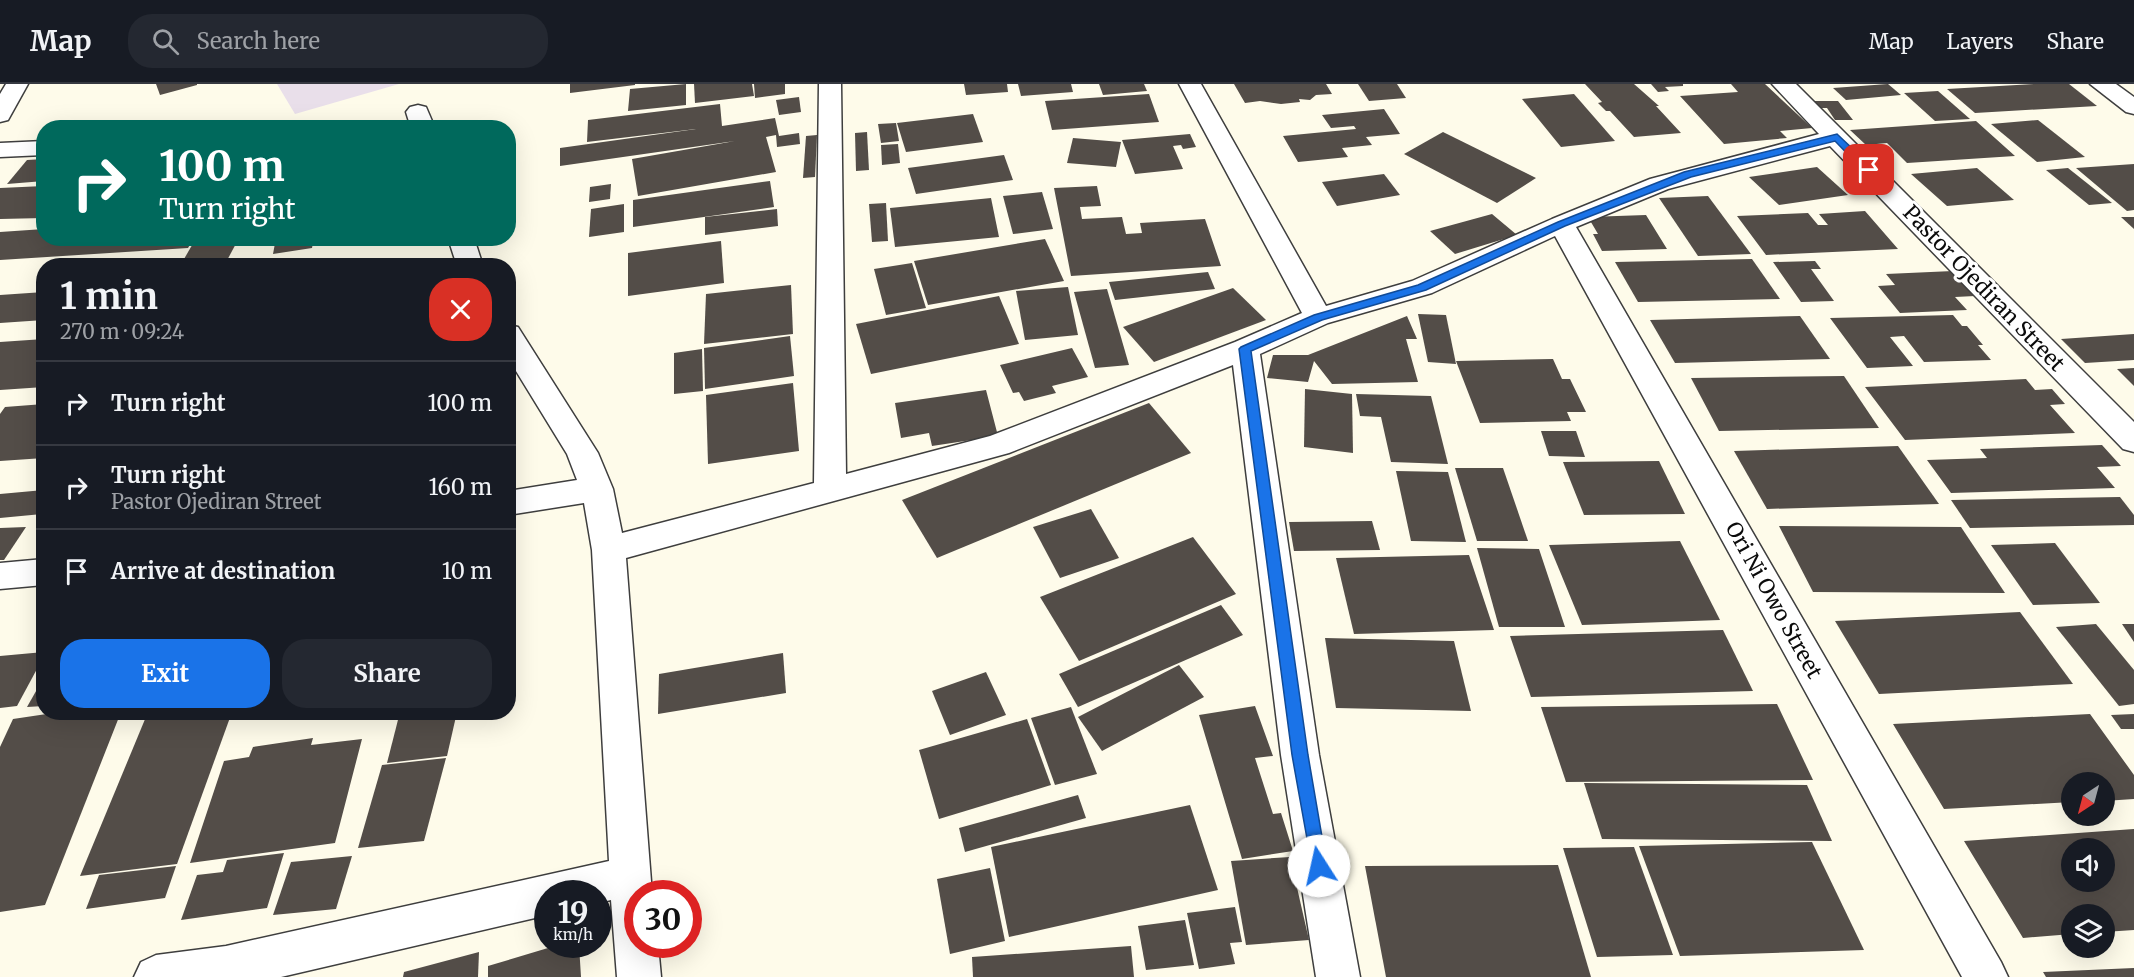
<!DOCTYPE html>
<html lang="en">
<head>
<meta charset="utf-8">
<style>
	:root { --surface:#171b24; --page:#242831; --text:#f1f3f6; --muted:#9ea1a6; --line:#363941; --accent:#1a73e8 }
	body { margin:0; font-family:Merriweather,serif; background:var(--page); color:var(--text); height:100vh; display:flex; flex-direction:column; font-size:22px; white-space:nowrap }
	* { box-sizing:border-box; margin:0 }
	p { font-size:20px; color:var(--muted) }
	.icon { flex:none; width:33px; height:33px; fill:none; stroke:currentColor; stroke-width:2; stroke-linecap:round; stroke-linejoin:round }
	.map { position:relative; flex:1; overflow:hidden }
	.drawer { position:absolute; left:36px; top:174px; width:480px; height:462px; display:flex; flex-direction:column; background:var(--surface); border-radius:24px; box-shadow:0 6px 24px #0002 }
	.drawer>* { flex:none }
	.guide { position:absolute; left:36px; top:36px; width:480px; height:126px; border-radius:24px; box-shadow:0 6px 24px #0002; background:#00695c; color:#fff; overflow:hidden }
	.needle { width:39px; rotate:216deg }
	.tools { position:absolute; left:2061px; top:688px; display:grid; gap:12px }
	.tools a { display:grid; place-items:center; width:54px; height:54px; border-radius:50%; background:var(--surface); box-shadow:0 6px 24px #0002; font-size:30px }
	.speed { position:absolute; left:534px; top:796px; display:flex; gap:12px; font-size:30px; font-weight:700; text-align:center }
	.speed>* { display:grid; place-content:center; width:78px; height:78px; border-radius:50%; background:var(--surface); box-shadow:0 6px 24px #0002; line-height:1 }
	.speed small { font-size:15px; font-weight:400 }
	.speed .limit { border:9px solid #d22; background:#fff; color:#111 }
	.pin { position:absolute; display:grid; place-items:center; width:51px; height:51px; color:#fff; margin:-26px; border-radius:12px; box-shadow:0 3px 9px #0006 }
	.me { position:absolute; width:66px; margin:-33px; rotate:350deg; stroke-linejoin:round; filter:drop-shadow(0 0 4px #0008) }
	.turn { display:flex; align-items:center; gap:21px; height:126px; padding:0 24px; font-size:27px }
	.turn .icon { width:78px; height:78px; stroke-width:2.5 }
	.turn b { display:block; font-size:42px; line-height:51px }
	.round { display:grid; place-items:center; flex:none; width:63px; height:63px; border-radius:24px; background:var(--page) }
	.summary { display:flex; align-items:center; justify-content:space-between; height:102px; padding:0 24px }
	h1 { font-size:36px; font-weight:700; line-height:45px }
	.action { display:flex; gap:12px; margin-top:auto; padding:12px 24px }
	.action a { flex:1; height:69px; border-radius:24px; background:var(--accent); color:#fff; font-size:24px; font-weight:700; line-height:69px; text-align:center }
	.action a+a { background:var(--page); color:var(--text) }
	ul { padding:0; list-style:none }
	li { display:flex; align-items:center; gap:18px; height:84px; padding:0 24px; border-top:2px solid var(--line) }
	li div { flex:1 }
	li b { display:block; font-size:22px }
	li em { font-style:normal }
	header { display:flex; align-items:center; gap:36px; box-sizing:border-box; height:84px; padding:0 30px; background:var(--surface); border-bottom:2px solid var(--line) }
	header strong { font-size:28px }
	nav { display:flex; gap:33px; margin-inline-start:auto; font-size:21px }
	.search { width:420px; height:54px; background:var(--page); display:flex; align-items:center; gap:15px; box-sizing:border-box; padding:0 21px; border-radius:24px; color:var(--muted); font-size:22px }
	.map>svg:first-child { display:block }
	.industrial { fill:#e9dfea }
	.building { fill:#534d48; fill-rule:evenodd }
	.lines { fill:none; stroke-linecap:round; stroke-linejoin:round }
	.minor-casing { stroke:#3e3e3e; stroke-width:3 }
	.minor { fill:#fff; fill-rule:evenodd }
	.route { fill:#1a73e8; stroke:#114b97; stroke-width:1.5 }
	.labels { text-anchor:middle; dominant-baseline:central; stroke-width:6; stroke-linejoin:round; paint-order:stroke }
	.street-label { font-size:21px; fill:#0b0b0b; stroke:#fff }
</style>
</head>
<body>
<header>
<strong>Map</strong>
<div class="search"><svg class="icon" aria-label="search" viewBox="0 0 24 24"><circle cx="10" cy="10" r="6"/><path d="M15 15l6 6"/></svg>Search here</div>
<nav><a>Map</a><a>Layers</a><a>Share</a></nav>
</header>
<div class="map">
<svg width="2134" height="893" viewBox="0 0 2134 893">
	<rect width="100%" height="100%" fill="#fefbea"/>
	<path class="industrial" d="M277,0H399L295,30Z"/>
	<g class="building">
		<path d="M156,0H197V1L160,11Z"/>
		<path d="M570,0H635V1L570,9Z"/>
		<path d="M686,0V21L628,27L630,5Z"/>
		<path d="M694,0H752L754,12L695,19Z"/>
		<path d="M754,0H785V10L755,14Z"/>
		<path d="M964,0H1007L1008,8L966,11Z"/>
		<path d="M1018,0H1071L1073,8L1021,12Z"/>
		<path d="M1099,0H1144L1147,7L1103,11Z"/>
		<path d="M1234,0H1326L1332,10L1316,11L1310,16L1299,15L1300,18L1281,20L1260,17L1245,19Z"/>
		<path d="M1358,0H1397L1406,14L1369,17Z"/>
		<path d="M1585,0H1634L1659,22H1656L1681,49L1634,53L1610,27H1606L1598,19L1602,18Z"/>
		<path d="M1651,0H1683V2L1665,3L1669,7L1658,8Z"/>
		<path d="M1731,0H1765L1812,44L1780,47L1787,54L1724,60L1680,12L1738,8Z"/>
		<path d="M1888,0L1901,11L1846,16L1833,4Z"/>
		<path d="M2034,0H2069L2097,22L1975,29L1947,5Z"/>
		<path d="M1938,7L1970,35L1935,37L1904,9Z"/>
		<path d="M1149,10L1159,38L1052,46L1045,17Z"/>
		<path d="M1574,10L1615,57L1561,63L1522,15Z"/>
		<path d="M799,13L801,28L779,31L776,16Z"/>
		<path d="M1813,17H1838L1853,36H1835L1827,24H1819Z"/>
		<path d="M720,20L722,42L775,34L779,52L799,49L800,60L777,63L776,51L766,53L776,88L638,112L632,75L735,57L560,82V64L696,45L587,58L588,36Z"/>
		<path d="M1384,25L1400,50L1366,53L1372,61L1342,64L1348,73L1298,78L1283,52L1356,45L1354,42L1331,44L1322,31Z"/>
		<path d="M973,30L983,58L906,68L897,39Z"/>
		<path d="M2038,36L2085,73L2037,78L1991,40Z"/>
		<path d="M1976,37L2015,72L1907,79L1887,59L1866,61L1850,46Z"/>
		<path d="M896,39L899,57L881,59L878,40Z"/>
		<path d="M867,48L869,86L856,87L855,49Z"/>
		<path d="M1443,48L1536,94L1497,119L1404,70Z"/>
		<path d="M1190,50L1196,63L1183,65L1181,61L1173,62L1183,85L1135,90L1122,56Z"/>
		<path d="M817,51L815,93L803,94L806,52Z"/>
		<path d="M1073,54L1121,58L1116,83L1067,79Z"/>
		<path d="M898,60L900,79L882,81L881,61Z"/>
		<path d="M1004,71L1013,96L916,110L908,84Z"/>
		<path d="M44,75V97L7,100L27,76Z"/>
		<path d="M2134,80V126L2127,127L2076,84Z"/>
		<path d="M1817,83L1848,111L1779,121L1749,93Z"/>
		<path d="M1977,84L2014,116L1947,122L1911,90Z"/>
		<path d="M2068,84L2112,119L2089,121L2046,86Z"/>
		<path d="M1384,90L1400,111L1337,122L1322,98Z"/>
		<path d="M770,97L774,123L633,143V116Z"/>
		<path d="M611,100L610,115L589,118L590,103Z"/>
		<path d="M44,102V134L0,135V104Z"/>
		<path d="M1097,102L1101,122L1080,123L1082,135L1122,133L1126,150L1142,149L1140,139L1205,135L1221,182L1071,192L1054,104Z"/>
		<path d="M1042,108L1053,145L1013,150L1003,112Z"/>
		<path d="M1708,112L1751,170L1698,172L1659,114Z"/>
		<path d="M991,114L999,153L895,163L890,124Z"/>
		<path d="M886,119L888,157L872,158L869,120Z"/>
		<path d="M624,120V148L589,153L591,125Z"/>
		<path d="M777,125L778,142L705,151V133Z"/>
		<path d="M1865,127L1898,165L1766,171L1737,132L1808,129L1818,141H1828L1819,130Z"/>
		<path d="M1492,130L1517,151L1455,170L1430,147Z"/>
		<path d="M1646,131L1667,165L1602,167L1593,150H1598L1588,133Z"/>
		<path d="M2121,133H2134V145Z"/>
		<path d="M44,145V154H194L188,164L0,176V148Z"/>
		<path d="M239,154L224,182H180L195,156Z"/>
		<path d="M276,154H314L312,164L273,170Z"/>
		<path d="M1045,155L1064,197L928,221L914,177Z"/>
		<path d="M721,157L724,199L628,212V169Z"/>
		<path d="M1752,175L1780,215L1638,218L1615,178Z"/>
		<path d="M1815,177L1821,185H1811L1834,217L1801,218L1773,178Z"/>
		<path d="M912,179L926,224L886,231L874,185Z"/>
		<path d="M1953,187L1975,212L1955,213L1967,226L1900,229L1878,202L1895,201L1886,190Z"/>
		<path d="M1208,188L1215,205L1115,216L1109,198Z"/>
		<path d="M791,201L793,250L704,260L706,210Z"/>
		<path d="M1068,203L1078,251L1025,256L1016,207Z"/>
		<path d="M1233,204L1266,236L1154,278L1123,243Z"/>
		<path d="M1107,205L1129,281L1095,284L1074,208Z"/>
		<path d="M44,208V236L0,239V211Z"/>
		<path d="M999,212L1019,260L871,290L856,240Z"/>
		<path d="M1418,230L1446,231L1456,280L1428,278Z"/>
		<path d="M1953,231L1962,242H1967L1983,261H1978L1991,276L1924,278L1904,252L1890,253L1913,282L1867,284L1830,234Z"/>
		<path d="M1407,232L1417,255H1406L1418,298L1332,300L1314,277L1308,298L1267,294L1273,271H1308Z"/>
		<path d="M1800,232L1830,275L1675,279L1650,236Z"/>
		<path d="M2134,250V276L2085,279L2061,255Z"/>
		<path d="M790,252L794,292L705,305L704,264Z"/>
		<path d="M44,255V303L0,306V258Z"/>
		<path d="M1072,264L1088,293L1052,302L1056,309L1024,317L1019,308L1013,309L1000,281Z"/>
		<path d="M702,265L703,307L674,310V269Z"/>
		<path d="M1553,275L1562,295H1570L1586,328H1567L1571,337L1480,339L1456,277Z"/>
		<path d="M2134,284V302L2117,285Z"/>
		<path d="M1844,292L1879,344L1719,347L1691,294Z"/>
		<path d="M2026,295L2035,306L2052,305L2065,320L2050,321L2075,349L1905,356L1865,303Z"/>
		<path d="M793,299L799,367L708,380L706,311Z"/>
		<path d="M1305,305L1352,310L1353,369L1304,363Z"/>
		<path d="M986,306L998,352L932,362L929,349L901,354L895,319Z"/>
		<path d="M1356,310L1431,312L1448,380L1391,378L1381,333L1360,332Z"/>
		<path d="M1149,319L1191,369L937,474L902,416Z"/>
		<path d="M44,320V374L0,377V330L5,323Z"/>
		<path d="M1541,347H1576L1585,373L1549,372Z"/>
		<path d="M2102,361L2121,382L2097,383L2115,404L1951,409L1927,376L1987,374L1980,365Z"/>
		<path d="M1898,362L1939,420L1767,425L1734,367Z"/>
		<path d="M1659,377L1685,430L1584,431L1563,378Z"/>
		<path d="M1455,384H1503L1528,457H1477Z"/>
		<path d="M1396,387L1448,388L1466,458L1411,457Z"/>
		<path d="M44,406L42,430L0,434V410Z"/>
		<path d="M2120,413L2134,431V441L1970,444L1951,416Z"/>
		<path d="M1091,425L1119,474L1060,494L1033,443Z"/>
		<path d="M1372,437L1380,466L1294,467L1289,438Z"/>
		<path d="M1779,442L1961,443L2005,509L1813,508Z"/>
		<path d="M26,443L4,476H0V444Z"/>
		<path d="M1193,453L1236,510L1079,577L1040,513Z"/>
		<path d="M1680,457L1720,536L1582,541L1549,461Z"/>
		<path d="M2055,459L2100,519L2033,521L1991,461Z"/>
		<path d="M1477,464L1539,465L1565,543H1499Z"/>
		<path d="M1469,471L1494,546L1354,550L1336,474Z"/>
		<path d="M1221,521L1243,551L1078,623L1059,590Z"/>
		<path d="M2020,528L2073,600L1879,610L1835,537Z"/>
		<path d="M2096,540L2134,586V620L2119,622L2056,543Z"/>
		<path d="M2122,540H2134V558Z"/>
		<path d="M1723,546L1753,607L1531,613L1510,552Z"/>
		<path d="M1325,554L1454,557L1471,627L1336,624Z"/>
		<path d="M44,568V572L17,622L0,624V572Z"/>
		<path d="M783,569L786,609L658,630L659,590Z"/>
		<path d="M1179,581L1204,613L1102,667L1078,633Z"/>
		<path d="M986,588L1006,631L950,651L932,607Z"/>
		<path d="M44,593V622L27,623Z"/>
		<path d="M1777,620L1813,696L1566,698L1541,623Z"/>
		<path d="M1255,622L1273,672L1255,674L1273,730L1281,729L1293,767L1242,775L1199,631Z"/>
		<path d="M1071,623L1097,690L1055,701L1031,634Z"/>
		<path d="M60,628H121L45,821L0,828V663L13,635Z"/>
		<path d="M148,628H232L177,780L80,792Z"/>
		<path d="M400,628H457L447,672L387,679Z"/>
		<path d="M2090,630L2134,691V715L2104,717V699H2072V718L1944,725L1893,640Z"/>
		<path d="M2134,630V645H2121L2111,631Z"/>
		<path d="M1027,635L1051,701L939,735L919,666Z"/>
		<path d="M313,654L311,661L362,655L335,759L190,779L224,677L249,673L253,663Z"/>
		<path d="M446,674L424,757L358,764L382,681Z"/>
		<path d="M1584,699L1807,701L1832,757L1602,755Z"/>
		<path d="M1078,711L1086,734L965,768L959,744Z"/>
		<path d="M1190,721L1218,806L1009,853L991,763Z"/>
		<path d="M2134,745V846L2104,848V831H2072V850L2023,854L1964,757ZM2072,765H2104V798H2072Z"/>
		<path d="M1812,758L1864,866L1680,872L1639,762Z"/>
		<path d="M1634,763L1673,871L1597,873L1563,764Z"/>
		<path d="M284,769L267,824L181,836L197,791L223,788L227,776Z"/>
		<path d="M352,772L336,825L273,831L291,778Z"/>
		<path d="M1290,773L1309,856L1246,861L1231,777Z"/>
		<path d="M1558,781L1591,893H1386L1365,782Z"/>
		<path d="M176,782L165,814L86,825L99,791Z"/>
		<path d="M990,784L1005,857L950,870L937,795Z"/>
		<path d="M1235,823L1242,858L1230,859L1235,880L1199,885L1187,829Z"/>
		<path d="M1185,836L1194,881L1146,886L1138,842Z"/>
		<path d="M558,861H579L581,893H488V882Z"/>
		<path d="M1131,862L1134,893H973L972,873Z"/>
		<path d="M479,868L478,893H403L404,888Z"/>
		<path d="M2134,884V893H2046L2043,888Z"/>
	</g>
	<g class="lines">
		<g class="minor-casing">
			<g id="minor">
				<path d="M6,0H28L8,36L0,38V10Z"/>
				<path d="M819,0H841L846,390L990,352L1235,258L1302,229L1179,0H1201L1326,222L1412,197L1552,135L1650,95L1819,50L1772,0H1796L2134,338V368L2123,365L1830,62L1668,105L1576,143L2001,878L2008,893H1962L1555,152L1432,209L1328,239L1260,270L1319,671L1360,893H1316L1281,671L1233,281L1009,369L626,474L652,810H638V861H658L661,893H617L611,816L598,819V810H548V831L281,893H134L141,878L156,871L226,862L609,777L592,466L584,419L508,431V407L577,396L567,370L508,274V241L518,243L598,369L613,405L622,449L814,399Z"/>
				<path d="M2090,0H2116L2134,13V30L2126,28Z"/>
				<path d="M418,21L426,23L435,44H411L406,28L410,23Z"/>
				<path d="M44,57V71L0,73V59Z"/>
				<path d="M448,154H474L483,182H457Z"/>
				<path d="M44,475V501L0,505V479Z"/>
			</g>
		</g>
		<use href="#minor" class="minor"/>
	</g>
	<path class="route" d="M1837,50L1873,84V88H1865L1835,57L1691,93L1565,142L1426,206L1322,236L1251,267L1308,671L1327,782L1325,788L1319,790L1313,788L1292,671L1239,265L1241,263L1314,231L1418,201L1558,138L1684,88Z"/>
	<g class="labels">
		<g class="street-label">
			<text transform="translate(1984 204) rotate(46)">Pastor Ojediran Street</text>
			<text transform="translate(1774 516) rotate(61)">Ori Ni Owo Street</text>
		</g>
	</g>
</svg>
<div class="tools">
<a><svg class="needle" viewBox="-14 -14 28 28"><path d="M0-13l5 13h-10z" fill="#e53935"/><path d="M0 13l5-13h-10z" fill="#9ea1a6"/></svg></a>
<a><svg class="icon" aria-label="sound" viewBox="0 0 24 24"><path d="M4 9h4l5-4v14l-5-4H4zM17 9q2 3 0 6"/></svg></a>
<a><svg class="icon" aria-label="layers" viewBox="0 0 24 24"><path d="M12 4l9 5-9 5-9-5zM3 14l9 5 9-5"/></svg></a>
</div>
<div class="speed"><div>19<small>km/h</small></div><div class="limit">30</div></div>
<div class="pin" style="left:1869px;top:86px;background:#d93025"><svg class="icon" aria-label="arrive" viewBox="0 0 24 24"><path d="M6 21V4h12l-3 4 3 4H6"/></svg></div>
<svg class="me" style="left:1319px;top:782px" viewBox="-20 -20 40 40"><circle r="19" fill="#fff"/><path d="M0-13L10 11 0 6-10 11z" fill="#1a73e8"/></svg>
<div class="guide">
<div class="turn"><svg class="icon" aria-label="right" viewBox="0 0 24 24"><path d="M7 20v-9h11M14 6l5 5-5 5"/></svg><div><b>100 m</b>Turn right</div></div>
</div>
<section class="drawer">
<div class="summary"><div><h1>1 min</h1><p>270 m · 09:24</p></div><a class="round" style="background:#d93025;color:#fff"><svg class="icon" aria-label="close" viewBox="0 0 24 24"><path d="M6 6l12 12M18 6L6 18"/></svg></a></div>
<ul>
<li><svg class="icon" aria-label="right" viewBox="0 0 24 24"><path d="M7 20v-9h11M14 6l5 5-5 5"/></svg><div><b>Turn right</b></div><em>100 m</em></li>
<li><svg class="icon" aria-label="right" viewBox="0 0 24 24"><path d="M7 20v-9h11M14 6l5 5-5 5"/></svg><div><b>Turn right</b><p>Pastor Ojediran Street</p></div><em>160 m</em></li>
<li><svg class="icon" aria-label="arrive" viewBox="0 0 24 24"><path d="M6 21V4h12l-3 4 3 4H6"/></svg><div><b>Arrive at destination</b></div><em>10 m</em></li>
</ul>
<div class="action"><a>Exit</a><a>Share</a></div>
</section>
</div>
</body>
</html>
